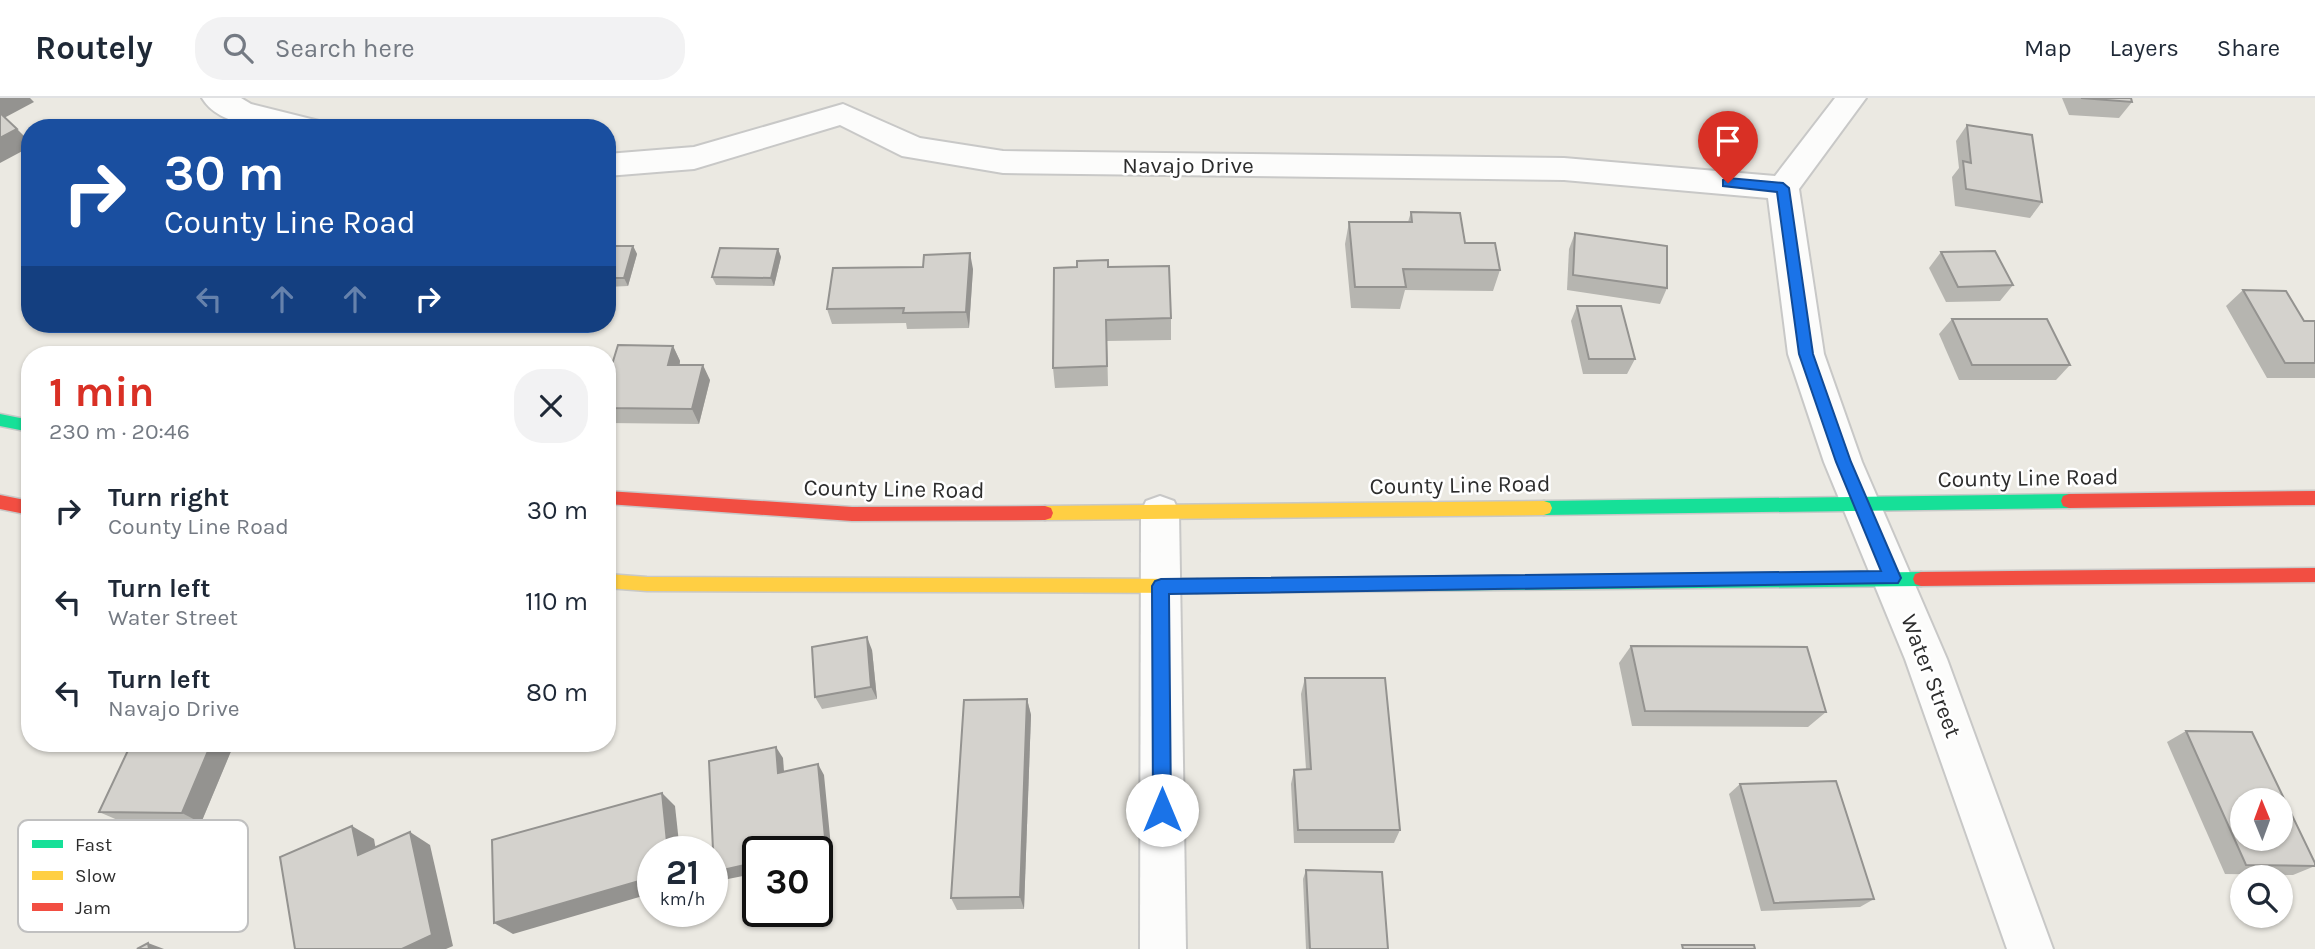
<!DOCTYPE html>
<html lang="en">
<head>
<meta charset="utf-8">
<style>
	:root { --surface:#fff; --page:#f2f2f3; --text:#1f2937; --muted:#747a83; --line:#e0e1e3; --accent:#d93025 }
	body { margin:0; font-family:Karla,sans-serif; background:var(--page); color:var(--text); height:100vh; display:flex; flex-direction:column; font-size:26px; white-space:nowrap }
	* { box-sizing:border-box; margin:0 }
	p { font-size:23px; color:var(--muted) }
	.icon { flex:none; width:38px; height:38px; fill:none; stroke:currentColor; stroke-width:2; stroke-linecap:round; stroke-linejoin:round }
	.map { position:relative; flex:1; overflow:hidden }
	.panel { position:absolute; left:21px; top:248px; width:595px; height:406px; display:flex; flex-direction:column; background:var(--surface); border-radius:28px; box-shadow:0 2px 5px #0004 }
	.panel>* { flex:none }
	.top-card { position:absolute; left:21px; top:21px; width:595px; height:214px; border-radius:28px; box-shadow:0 2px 5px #0004; background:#1a4fa0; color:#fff; overflow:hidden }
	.needle { width:46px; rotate:359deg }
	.buttons { position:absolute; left:2230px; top:690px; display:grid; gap:14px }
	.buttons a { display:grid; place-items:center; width:63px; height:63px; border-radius:50%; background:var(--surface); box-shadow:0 2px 5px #0004; font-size:35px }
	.speed { position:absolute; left:637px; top:738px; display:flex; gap:14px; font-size:35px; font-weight:700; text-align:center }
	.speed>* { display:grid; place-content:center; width:91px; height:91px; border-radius:50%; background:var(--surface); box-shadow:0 2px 5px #0004; line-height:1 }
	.speed small { font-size:18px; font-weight:400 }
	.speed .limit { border:4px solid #111; border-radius:10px; background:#fff; color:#111 }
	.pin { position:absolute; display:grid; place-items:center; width:60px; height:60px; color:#fff; margin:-72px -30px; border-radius:50% 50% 50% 0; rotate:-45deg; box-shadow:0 0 7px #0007 }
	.pin .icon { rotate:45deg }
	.me { position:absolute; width:77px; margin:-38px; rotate:0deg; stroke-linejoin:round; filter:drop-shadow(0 0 5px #0008) }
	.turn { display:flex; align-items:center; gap:24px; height:147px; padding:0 28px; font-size:32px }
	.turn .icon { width:91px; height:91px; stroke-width:2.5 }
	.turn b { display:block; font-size:49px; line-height:60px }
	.lanes { display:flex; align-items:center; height:66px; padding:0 28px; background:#0003; justify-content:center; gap:35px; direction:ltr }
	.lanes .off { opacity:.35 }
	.round { display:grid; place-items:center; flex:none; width:74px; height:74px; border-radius:28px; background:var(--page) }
	.overview { display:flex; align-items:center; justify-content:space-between; height:119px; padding:0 28px }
	h1 { font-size:42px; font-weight:700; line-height:52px; color:var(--accent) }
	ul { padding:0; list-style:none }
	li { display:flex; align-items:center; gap:21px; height:91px; padding:0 28px }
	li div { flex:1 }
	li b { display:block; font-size:26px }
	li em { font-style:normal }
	header { display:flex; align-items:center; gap:42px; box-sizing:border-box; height:98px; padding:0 35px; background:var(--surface); border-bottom:2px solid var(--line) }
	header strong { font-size:33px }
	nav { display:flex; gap:38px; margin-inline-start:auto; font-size:24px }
	.search { width:490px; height:63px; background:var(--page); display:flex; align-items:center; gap:18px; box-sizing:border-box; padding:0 24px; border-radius:28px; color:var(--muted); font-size:26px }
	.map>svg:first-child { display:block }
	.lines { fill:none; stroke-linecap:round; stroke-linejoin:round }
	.street-casing { stroke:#c8c8c7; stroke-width:4 }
	.fast-casing { stroke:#c8c8c7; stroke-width:3 }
	.slow-casing { stroke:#c8c8c7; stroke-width:3 }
	.jam-casing { stroke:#c8c8c7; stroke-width:3 }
	.street { fill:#fcfcfb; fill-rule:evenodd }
	.fast { fill:#16e098; fill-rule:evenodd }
	.slow { fill:#ffcf43; fill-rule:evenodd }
	.jam { fill:#f24e42; fill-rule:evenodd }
	.wall { fill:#b6b5b0 }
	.shaded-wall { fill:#949390 }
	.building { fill:#d4d2cd; stroke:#949390; stroke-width:2; fill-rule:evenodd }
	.route { fill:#1a73e8; stroke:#114b97; stroke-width:2 }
	.labels { text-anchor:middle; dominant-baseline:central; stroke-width:5; stroke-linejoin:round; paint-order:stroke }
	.street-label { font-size:23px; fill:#2d2d2d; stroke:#fff }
	.key { fill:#fff; stroke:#c0c0c0; stroke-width:2 }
	.key-label { font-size:19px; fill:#2d2d2d }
</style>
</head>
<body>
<header>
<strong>Routely</strong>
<div class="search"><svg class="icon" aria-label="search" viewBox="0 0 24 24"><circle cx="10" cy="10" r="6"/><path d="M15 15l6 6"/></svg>Search here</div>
<nav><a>Map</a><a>Layers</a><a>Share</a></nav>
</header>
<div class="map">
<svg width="2315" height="851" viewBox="0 0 2315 851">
	<rect width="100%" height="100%" fill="#ebe9e2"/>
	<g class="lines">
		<g class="street-casing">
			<g id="street">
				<path d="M202,0H241L251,6L319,23L323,30C288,30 223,35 202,0Z"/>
				<path d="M1835,0H1866L1799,91L1824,256L1862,364L1947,561L2053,851H2007L1905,561L1824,364L1788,256L1768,100L1564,82L1003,75L902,58L840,27L694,71L607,78V56L694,49L843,6L920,40L1003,53L1564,60L1775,78Z"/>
				<path d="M1160,398L1174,403L1179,414L1186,851H1140L1141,414L1146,403Z"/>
			</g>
		</g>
		<g class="fast-casing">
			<g id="fast">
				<path d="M0,316L30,322V334L0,328Z"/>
				<path d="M2069,396L2075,398L2077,403L2075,408L2069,410L1544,417L1538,415L1536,410L1538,405L1544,403Z"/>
				<path d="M1921,474L1927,476L1929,481L1927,486L1921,488L1197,495L1191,493L1189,488L1191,483L1197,481Z"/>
			</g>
		</g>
		<g class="slow-casing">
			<g id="slow">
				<path d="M1544,403L1550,405L1552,410L1550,415L1544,417L1045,422L1039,420L1037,415L1039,410L1045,408Z"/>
				<path d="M607,476L647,479L1197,481L1203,483L1205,488L1203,493L1197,495L647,493L607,490Z"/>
			</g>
		</g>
		<g class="jam-casing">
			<g id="jam">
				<path d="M607,393L852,409L1045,408L1051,410L1053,415L1051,420L1045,422L852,423L607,406Z"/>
				<path d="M2315,393V407L2069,410L2063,408L2061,403L2063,398L2069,396Z"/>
				<path d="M0,397L30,403V417L0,411Z"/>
				<path d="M2315,470V484L1921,488L1915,486L1913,481L1915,476L1921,474Z"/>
			</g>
		</g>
		<use href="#street" class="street"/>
		<use href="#fast" class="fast"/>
		<use href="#slow" class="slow"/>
		<use href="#jam" class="jam"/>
	</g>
	<g class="wall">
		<path d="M2062,0H2131L2132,4L2119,20L2069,17Z"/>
		<path d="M1967,27L2042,104L2030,120L1955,108L1952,79L1959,70L1956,43Z"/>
		<path d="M1411,114L1465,145L1500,172L1493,193L1405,192L1400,211L1351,210L1345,146L1349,124H1408Z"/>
		<path d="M1575,135L1667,190L1660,206L1567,192L1569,151Z"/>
		<path d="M607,148H633L637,156L628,188L607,189Z"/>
		<path d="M778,151L781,159L774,188L716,187L712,179Z"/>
		<path d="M1941,154L2013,187L2000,203L1946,204L1929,170Z"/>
		<path d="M1108,169L1171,220V242L1107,243L1108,288L1055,290L1053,270Z"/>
		<path d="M973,171L969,230L907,231L906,225L832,226L827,211Z"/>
		<path d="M2243,192L2304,223H2315V280H2267L2226,208Z"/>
		<path d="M1577,208L1635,261L1627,276H1583L1571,223Z"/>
		<path d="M1952,221L2070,267L2056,282H1959L1939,236Z"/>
		<path d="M673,248L680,263V267L710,282L699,326L608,325L607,283Z"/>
		<path d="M1631,548L1826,614L1808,629L1632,628L1619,565Z"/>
		<path d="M872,552L877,601L822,611L815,599Z"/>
		<path d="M1305,580L1400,732L1394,745H1294L1291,686L1294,672L1306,671L1301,596Z"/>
		<path d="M1027,601L1031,617L1024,811L957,812L951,800Z"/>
		<path d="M2186,633L2315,768L2293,777L2225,776L2167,644Z"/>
		<path d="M131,646H234L201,725L120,723L99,714Z"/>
		<path d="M1740,686L1874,801L1860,809L1761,813L1729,696Z"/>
		<path d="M1306,772L1388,851H1306L1303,781Z"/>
	</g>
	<g class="shaded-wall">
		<path d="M0,0H30L34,4L4,20L0,16Z"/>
		<path d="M17,31L30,44V49L0,65V40Z"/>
		<path d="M633,148L637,156L628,188L624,180Z"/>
		<path d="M778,151L781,159L774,188L771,180Z"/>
		<path d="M970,155L973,171L969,230L966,214Z"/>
		<path d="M673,248L680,263L676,282L668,267Z"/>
		<path d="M703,267L710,282L699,326L692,311Z"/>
		<path d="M867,539L872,552L877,601L871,589Z"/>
		<path d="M1027,601L1031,617L1024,811L1020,799Z"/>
		<path d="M211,646H234L201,725L182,715Z"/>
		<path d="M776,649L783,660L785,686L778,675Z"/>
		<path d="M818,666L824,677L832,759L817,762V754H805Z"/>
		<path d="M662,695L675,708L680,754H668Z"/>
		<path d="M352,728L374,741L379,769L358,757Z"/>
		<path d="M410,734L430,747L453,848L446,851H402Z"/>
		<path d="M758,764V775L723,782L714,774Z"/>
		<path d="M653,779V795L513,836L494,825Z"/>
		<path d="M148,845L164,851H149Z"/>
	</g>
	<g class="building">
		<path d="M2081,0H2131L2132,4Z"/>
		<path d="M0,15L17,31L0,40Z"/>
		<path d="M1967,27L2032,37L2042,104L1966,91L1963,63L1971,65Z"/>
		<path d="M1411,114L1460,115L1465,145H1495L1500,172L1403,171L1406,189H1355L1349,124H1412Z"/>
		<path d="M1575,135L1667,148V190L1573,177Z"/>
		<path d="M607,148H633L624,180H607Z"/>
		<path d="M720,150L778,151L771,180L712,179Z"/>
		<path d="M1995,153L2013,187L1958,189L1941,154Z"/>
		<path d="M970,155L966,214L903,215L904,210L827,211L833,170L923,169L924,157Z"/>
		<path d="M1108,162V169L1169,168L1171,220L1106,222L1107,268L1053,270L1054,170L1077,169V163Z"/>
		<path d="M2243,192L2286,193L2304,223H2315V265H2285Z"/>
		<path d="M1577,208H1621L1635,261H1589Z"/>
		<path d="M1952,221H2047L2070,267H1972Z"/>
		<path d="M618,247L673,248L668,267H703L692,311L607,310V283Z"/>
		<path d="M867,539L871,589L815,599L812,549Z"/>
		<path d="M1631,548L1807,549L1826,614L1645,613Z"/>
		<path d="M1305,580H1385L1400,732H1298L1294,672L1311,671Z"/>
		<path d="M1027,601L1020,799L951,800L964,602Z"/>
		<path d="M2186,633L2252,634L2315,765V768L2246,767ZM2242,702H2280V740H2242Z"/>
		<path d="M131,646H211L182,715L99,714Z"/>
		<path d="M776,649L778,675L818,666L826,750L805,754H758V764L714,774L709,663Z"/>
		<path d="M1836,683L1874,801L1774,805L1740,686Z"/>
		<path d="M662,695L668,754H653V779L494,825L492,742Z"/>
		<path d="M352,728L358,757L410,734L432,837L402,851H295L280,759Z"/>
		<path d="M1306,772L1382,774L1388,851H1310Z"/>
		<path d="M148,845L149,851H137Z"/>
		<path d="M1682,847H1754L1755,851H1683Z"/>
	</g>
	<path class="route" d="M1728,80L1783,85L1789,90L1813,256L1851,364L1901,480L1898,485L1169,496L1171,712L1168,718L1162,720L1155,718L1153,712L1152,488L1155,483L1161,481L1881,473L1836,364L1799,256L1777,94L1723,88V82Z"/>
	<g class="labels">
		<g class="street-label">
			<text x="1188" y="67">Navajo Drive</text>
			<text transform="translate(2028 380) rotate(-1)">County Line Road</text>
			<text transform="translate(1460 387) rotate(-1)">County Line Road</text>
			<text transform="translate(894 391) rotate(1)">County Line Road</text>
			<text transform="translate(1931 578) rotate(69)">Water Street</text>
		</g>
	</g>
	<rect x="18" y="722" width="230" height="112" rx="10" class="key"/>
	<rect x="32" y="742" width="31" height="8" fill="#16e098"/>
	<rect x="32" y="773" width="31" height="9" fill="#ffcf43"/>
	<rect x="32" y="805" width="31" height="8" fill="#f24e42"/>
	<g class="key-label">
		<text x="75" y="753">Fast</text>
		<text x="75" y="784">Slow</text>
		<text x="75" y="816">Jam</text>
	</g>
</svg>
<div class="buttons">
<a><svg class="needle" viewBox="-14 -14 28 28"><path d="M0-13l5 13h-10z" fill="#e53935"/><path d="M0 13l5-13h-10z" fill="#747a83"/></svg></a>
<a><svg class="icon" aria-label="search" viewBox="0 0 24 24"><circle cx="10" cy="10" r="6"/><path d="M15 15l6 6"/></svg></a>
</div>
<div class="speed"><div>21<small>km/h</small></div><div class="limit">30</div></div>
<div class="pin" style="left:1728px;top:85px;background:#d93025"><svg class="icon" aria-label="arrive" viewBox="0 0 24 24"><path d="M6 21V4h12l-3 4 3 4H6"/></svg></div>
<svg class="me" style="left:1162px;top:712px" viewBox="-20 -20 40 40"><circle r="19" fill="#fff"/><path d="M0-13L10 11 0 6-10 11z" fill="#1a73e8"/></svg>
<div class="top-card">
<div class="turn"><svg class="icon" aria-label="right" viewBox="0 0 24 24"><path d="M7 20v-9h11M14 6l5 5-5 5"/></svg><div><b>30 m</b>County Line Road</div></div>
<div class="lanes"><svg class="icon off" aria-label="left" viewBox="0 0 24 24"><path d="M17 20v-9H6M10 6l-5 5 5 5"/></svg><svg class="icon off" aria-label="ahead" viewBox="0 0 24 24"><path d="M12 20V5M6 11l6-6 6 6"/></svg><svg class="icon off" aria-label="ahead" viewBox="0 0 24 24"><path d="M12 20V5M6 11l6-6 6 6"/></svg><svg class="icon" aria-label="right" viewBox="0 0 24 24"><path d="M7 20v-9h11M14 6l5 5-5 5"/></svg></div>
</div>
<section class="panel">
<div class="overview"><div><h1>1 min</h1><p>230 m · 20:46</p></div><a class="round"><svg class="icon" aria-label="close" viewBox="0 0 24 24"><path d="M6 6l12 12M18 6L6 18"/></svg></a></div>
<ul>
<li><svg class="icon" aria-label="right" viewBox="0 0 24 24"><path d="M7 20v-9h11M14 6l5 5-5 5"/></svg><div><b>Turn right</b><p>County Line Road</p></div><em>30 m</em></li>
<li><svg class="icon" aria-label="left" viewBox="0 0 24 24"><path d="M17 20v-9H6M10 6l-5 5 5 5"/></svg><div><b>Turn left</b><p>Water Street</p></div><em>110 m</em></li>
<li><svg class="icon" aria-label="left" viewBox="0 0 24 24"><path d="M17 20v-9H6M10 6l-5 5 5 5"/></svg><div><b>Turn left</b><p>Navajo Drive</p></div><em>80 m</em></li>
</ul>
</section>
</div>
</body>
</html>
